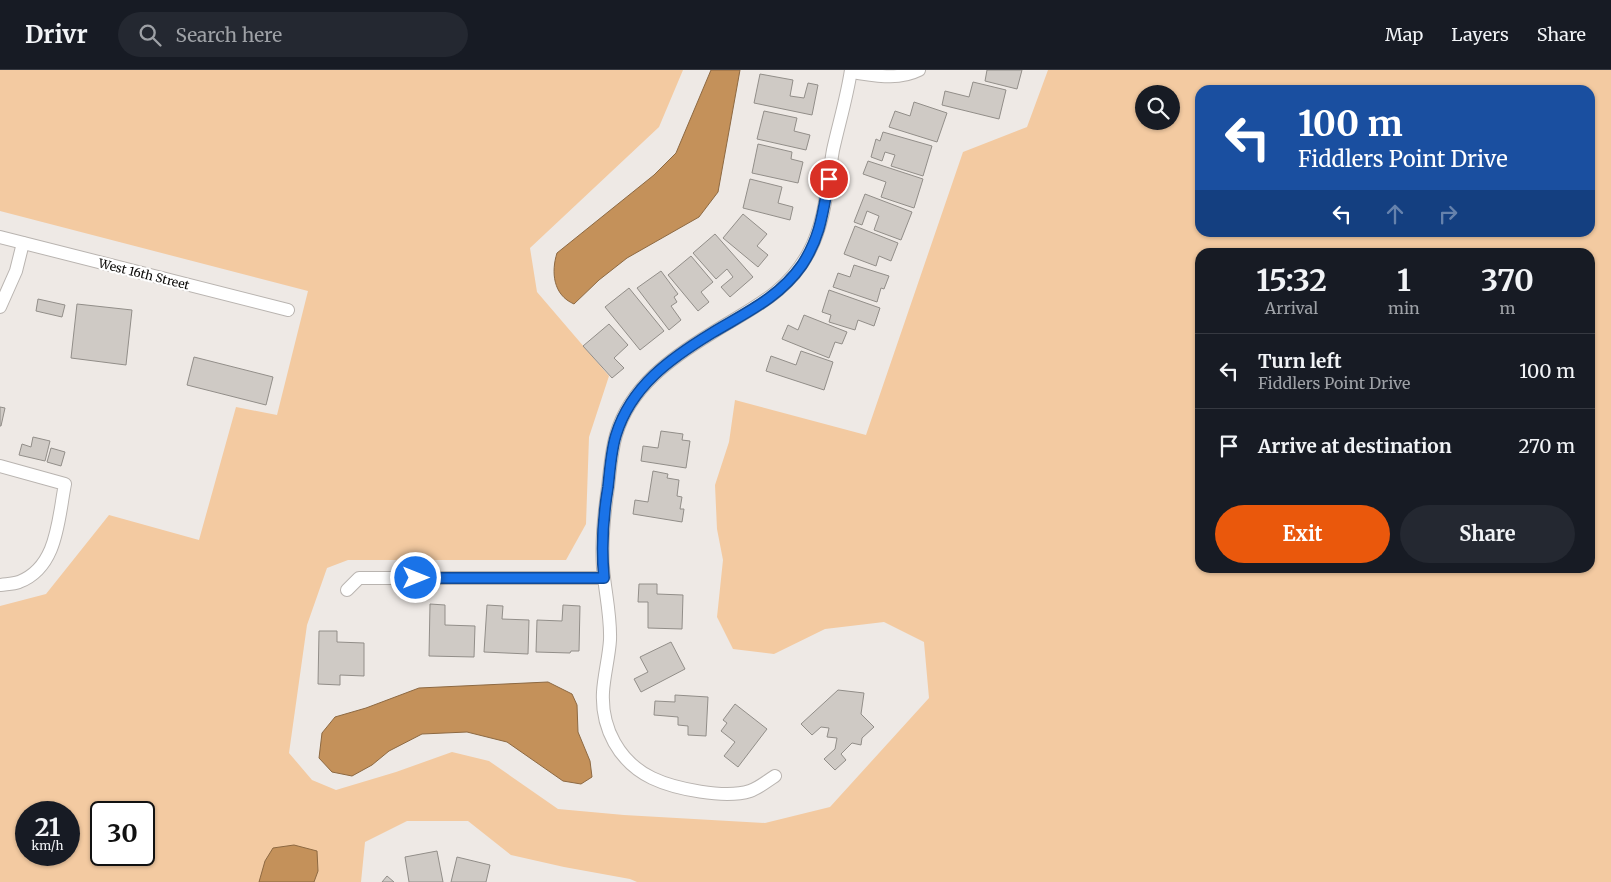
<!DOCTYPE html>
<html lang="en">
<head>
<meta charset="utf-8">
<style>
	:root { --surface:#171b24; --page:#242831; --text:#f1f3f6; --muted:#9ea1a6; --line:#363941; --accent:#ea580c }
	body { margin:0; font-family:Merriweather,serif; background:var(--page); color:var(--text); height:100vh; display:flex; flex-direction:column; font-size:19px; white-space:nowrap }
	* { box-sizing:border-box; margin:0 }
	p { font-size:16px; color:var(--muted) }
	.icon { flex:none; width:28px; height:28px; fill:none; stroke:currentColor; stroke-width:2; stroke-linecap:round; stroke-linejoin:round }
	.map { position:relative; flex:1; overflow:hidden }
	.panel { position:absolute; left:1195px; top:178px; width:400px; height:325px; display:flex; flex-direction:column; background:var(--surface); border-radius:15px; box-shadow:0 1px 4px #0004 }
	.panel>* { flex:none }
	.guide { position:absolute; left:1195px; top:15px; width:400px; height:152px; border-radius:15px; box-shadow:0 1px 4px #0004; background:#1a4fa0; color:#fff; overflow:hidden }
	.controls { position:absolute; left:1135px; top:15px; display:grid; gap:10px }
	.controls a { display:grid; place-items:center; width:45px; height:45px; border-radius:50%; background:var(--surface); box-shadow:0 1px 4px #0004; font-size:25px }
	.speed { position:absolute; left:15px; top:731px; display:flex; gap:10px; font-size:25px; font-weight:700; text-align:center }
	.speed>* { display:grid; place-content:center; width:65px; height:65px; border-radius:50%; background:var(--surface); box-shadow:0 1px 4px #0004; line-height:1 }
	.speed small { font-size:12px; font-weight:400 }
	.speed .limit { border:2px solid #111; border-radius:8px; background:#fff; color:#111 }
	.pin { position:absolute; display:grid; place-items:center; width:42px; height:42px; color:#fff; margin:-21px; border:2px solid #fff; border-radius:50%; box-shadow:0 1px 5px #0007 }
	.me { position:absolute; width:55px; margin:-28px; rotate:90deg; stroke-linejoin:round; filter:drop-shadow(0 0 4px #0008) }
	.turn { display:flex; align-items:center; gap:18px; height:105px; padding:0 20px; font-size:22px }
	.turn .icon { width:65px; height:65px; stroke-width:2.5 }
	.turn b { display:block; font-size:35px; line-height:42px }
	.lanes { display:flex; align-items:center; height:48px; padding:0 20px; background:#0003; justify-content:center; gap:25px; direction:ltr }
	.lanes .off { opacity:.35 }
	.eta { display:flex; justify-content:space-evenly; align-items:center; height:85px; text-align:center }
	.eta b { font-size:30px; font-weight:700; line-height:35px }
	.button { display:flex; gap:10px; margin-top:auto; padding:10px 20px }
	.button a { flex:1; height:58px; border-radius:30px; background:var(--accent); color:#fff; font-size:20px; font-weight:700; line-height:58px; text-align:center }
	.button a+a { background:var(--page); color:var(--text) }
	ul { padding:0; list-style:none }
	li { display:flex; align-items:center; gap:15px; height:75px; padding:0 20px; border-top:1px solid var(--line) }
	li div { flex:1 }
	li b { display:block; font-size:19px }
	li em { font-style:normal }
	header { display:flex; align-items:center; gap:30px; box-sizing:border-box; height:70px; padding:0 25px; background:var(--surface); border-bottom:1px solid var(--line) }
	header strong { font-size:24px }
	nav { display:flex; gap:28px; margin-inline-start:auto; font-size:18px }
	.search { width:350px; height:45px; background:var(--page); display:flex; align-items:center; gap:12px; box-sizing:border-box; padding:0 18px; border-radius:28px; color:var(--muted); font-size:19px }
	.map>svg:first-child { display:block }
	.green { fill:#f3caa1; fill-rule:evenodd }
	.water { fill:#c4915a; stroke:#8d6942 }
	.building { fill:#cfcac5; stroke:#928e89 }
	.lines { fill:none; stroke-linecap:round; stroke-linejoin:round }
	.minor-casing { stroke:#b9b4b0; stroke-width:14 }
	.minor { stroke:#fff; stroke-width:12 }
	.route-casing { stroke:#114b97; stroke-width:12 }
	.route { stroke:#1a73e8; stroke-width:9 }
	.labels { text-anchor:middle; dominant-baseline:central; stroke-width:4.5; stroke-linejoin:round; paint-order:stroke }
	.street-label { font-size:12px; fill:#0d0c0a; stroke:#fff }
</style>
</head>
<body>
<header>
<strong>Drivr</strong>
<div class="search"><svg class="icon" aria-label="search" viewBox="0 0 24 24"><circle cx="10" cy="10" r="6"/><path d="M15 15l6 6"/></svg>Search here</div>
<nav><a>Map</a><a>Layers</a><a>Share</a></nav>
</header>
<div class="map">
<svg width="1611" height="812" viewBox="0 0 1611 812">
	<rect width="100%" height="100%" fill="#eee9e5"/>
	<path class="green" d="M0,0H683L659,57L530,178L537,222L609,306L589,367L586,454L566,490H348L327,498L307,555L289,683L312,710L336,720L396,702L452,682L489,691L558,739L624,745L765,753L830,737L929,628L924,572L884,552L825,559L774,584L733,579L717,547L723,490L717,459L715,415L729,372L735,330L866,365L963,82L1027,57L1048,0H1611V812H637L630,809L564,797L511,785L468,751H407L365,772L361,812H0V536L46,524L109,445L199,470L236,337L277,345L308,221L0,141ZM1200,20H1590V162H1200ZM1144,24H1171V51H1144ZM1200,182H1590V498H1200ZM26,742H69V785H26ZM101,742H144V785H101Z"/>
	<g class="water">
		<path d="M711,0H740L718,122L699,147L627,188L599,210L574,234C553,225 551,202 557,183L654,105L676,83Z"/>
		<path d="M548,612L572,624L577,635L578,662L590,691L592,707L581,714L563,711L507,672L467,662L422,664L389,681L372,695L352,706L332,702L319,688L322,663L335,647L366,638L419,618Z"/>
		<path d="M294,775L317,781L318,801L314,812H259L265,791L273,778Z"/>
	</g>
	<g class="building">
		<path d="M987,0H1022L1017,19L985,11Z"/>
		<path d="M760,4L793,10L790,26L804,28L808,13L818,15L812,45L754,33Z"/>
		<path d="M973,12L1006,20L999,49L942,35L945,21L969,27Z"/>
		<path d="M914,32L947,43L937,72L889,57L895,41L910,46Z"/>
		<path d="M764,41L797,48L794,61L810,65L806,80L757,69Z"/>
		<path d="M883,62L932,76L923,106L891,96L895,85L885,82L882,91L871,87L876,69L880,71Z"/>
		<path d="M758,74L792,82L791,89L803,92L798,113L752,103Z"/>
		<path d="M868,91L923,109L914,138L881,127L886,112L863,104Z"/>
		<path d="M750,109L782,117L778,133L793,137L790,150L743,138Z"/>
		<path d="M865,124L912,142L901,170L874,160L879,146L867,141L862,155L854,152Z"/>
		<path d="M743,144L767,164L757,176L768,185L758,197L723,168Z"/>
		<path d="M855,156L898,173L891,191L879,186L876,196L844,184Z"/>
		<path d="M715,164L753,207L730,227L721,217L733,207L727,199L716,209L693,183Z"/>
		<path d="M691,186L713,212L701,222L709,232L698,241L668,205Z"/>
		<path d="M854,195L889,206L884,219L881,218L877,232L833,217L838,203L850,207Z"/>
		<path d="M661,201L678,224L674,227L677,232L671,236L681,250L669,260L637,218Z"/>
		<path d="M629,218L664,261L640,280L605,237Z"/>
		<path d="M829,220L880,238L874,256L858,250L855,260L829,252L831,245L822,242Z"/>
		<path d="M38,229L65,235L62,247L36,241Z"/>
		<path d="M77,234L132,240L126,295L71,288Z"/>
		<path d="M804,245L847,262L842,274L835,272L829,288L782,269L788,255L798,260Z"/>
		<path d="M609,254L628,275L614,288L624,298L612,308L583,276Z"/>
		<path d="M801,281L833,292L824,320L766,301L771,286L796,295Z"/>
		<path d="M194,287L273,307L266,335L187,315Z"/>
		<path d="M0,337L5,338L1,356H0Z"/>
		<path d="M661,361L683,364L682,370L690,371L686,398L641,391L643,376L658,378Z"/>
		<path d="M33,367L50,371L45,391L19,385L22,374L31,377Z"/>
		<path d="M51,378L65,382L61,396L47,392Z"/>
		<path d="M653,401L668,404L667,408L679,410L677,426L682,427L680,439H684L682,452L633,444L635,430L648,432Z"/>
		<path d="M639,514H657V524L683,525L682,559L648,558V532H638Z"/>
		<path d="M430,534L445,535V555L475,556L474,587L429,586Z"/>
		<path d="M487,535L503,536L502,549L529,550L528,584L484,582Z"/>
		<path d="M563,535L580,536L579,581H571L570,583L536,582L537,550L562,551Z"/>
		<path d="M319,561H337V572L364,573V606L340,605V615L318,614Z"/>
		<path d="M671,572L685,599L641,622L634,609L648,602L640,587Z"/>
		<path d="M838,620L864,623L861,644L874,657L862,668L861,675L852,673L841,684L846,690L835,700L824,689L835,679L837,668L827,667L829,658L821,657L812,665L801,654Z"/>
		<path d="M675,625L708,627L706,666L688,665V656L678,655V647L654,645L655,631L675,632Z"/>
		<path d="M735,634L767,659L738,697L724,686L735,672L721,661L727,653L723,650Z"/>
		<path d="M437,781L443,812H409L405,787Z"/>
		<path d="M457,787L490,795L486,812H451Z"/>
		<path d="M387,806L394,812H382Z"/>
	</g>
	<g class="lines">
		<g class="minor-casing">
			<g id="minor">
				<path d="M851,2C874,5 897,11 919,0"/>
				<path d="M0,167L288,240"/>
				<path d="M0,237L16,201L23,173"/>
				<path d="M0,396L65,414C58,449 58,497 19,512C13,514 6,514 0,515"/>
				<path d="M347,520L359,508H604"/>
				<path d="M775,706C767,711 759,718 750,721C725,729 675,719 652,708C619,692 601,658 603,622C604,605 609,587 610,570C611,546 605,522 603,498C601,471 604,444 608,417C610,400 611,382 616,365C630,317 671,288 712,263C750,239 787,224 809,182C826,150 827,114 833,80C839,53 847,27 851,0"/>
			</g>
		</g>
		<use href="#minor" class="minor"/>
	</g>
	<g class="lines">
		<g class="route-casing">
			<path id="route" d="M416,508H604C601,477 603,447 608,417C610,400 611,381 616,365C631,316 671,288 712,263C745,243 779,228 802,195C821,166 823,141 829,109"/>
		</g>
		<use href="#route" class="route"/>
	</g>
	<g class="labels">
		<g class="street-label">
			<text transform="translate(144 204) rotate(14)">West 16th Street</text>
		</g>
	</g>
</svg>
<div class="controls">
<a><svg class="icon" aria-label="search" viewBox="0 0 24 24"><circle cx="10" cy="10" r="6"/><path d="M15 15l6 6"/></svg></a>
</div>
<div class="speed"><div>21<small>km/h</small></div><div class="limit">30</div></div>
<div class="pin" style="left:829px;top:109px;background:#d93025"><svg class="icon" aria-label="arrive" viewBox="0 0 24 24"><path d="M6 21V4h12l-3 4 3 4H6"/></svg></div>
<svg class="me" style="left:416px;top:508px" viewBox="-20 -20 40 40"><circle r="17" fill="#1a73e8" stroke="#fff" stroke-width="3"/><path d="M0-11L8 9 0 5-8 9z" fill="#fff"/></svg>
<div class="guide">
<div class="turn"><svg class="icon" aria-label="left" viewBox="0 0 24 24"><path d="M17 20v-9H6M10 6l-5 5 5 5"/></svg><div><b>100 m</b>Fiddlers Point Drive</div></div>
<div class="lanes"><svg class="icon" aria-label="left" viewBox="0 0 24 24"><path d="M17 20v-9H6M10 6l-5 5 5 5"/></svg><svg class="icon off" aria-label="ahead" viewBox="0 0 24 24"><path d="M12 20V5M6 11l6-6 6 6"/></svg><svg class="icon off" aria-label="right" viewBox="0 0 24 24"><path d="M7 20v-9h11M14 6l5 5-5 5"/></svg></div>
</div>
<section class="panel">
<div class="eta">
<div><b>15:32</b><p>Arrival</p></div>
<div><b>1</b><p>min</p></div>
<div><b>370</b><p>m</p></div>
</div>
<ul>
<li><svg class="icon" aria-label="left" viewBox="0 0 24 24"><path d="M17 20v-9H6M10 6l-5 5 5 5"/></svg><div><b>Turn left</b><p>Fiddlers Point Drive</p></div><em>100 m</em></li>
<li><svg class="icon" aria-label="arrive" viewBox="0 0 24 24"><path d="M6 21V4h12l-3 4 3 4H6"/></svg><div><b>Arrive at destination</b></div><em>270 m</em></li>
</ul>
<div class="button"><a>Exit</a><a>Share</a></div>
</section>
</div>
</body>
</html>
